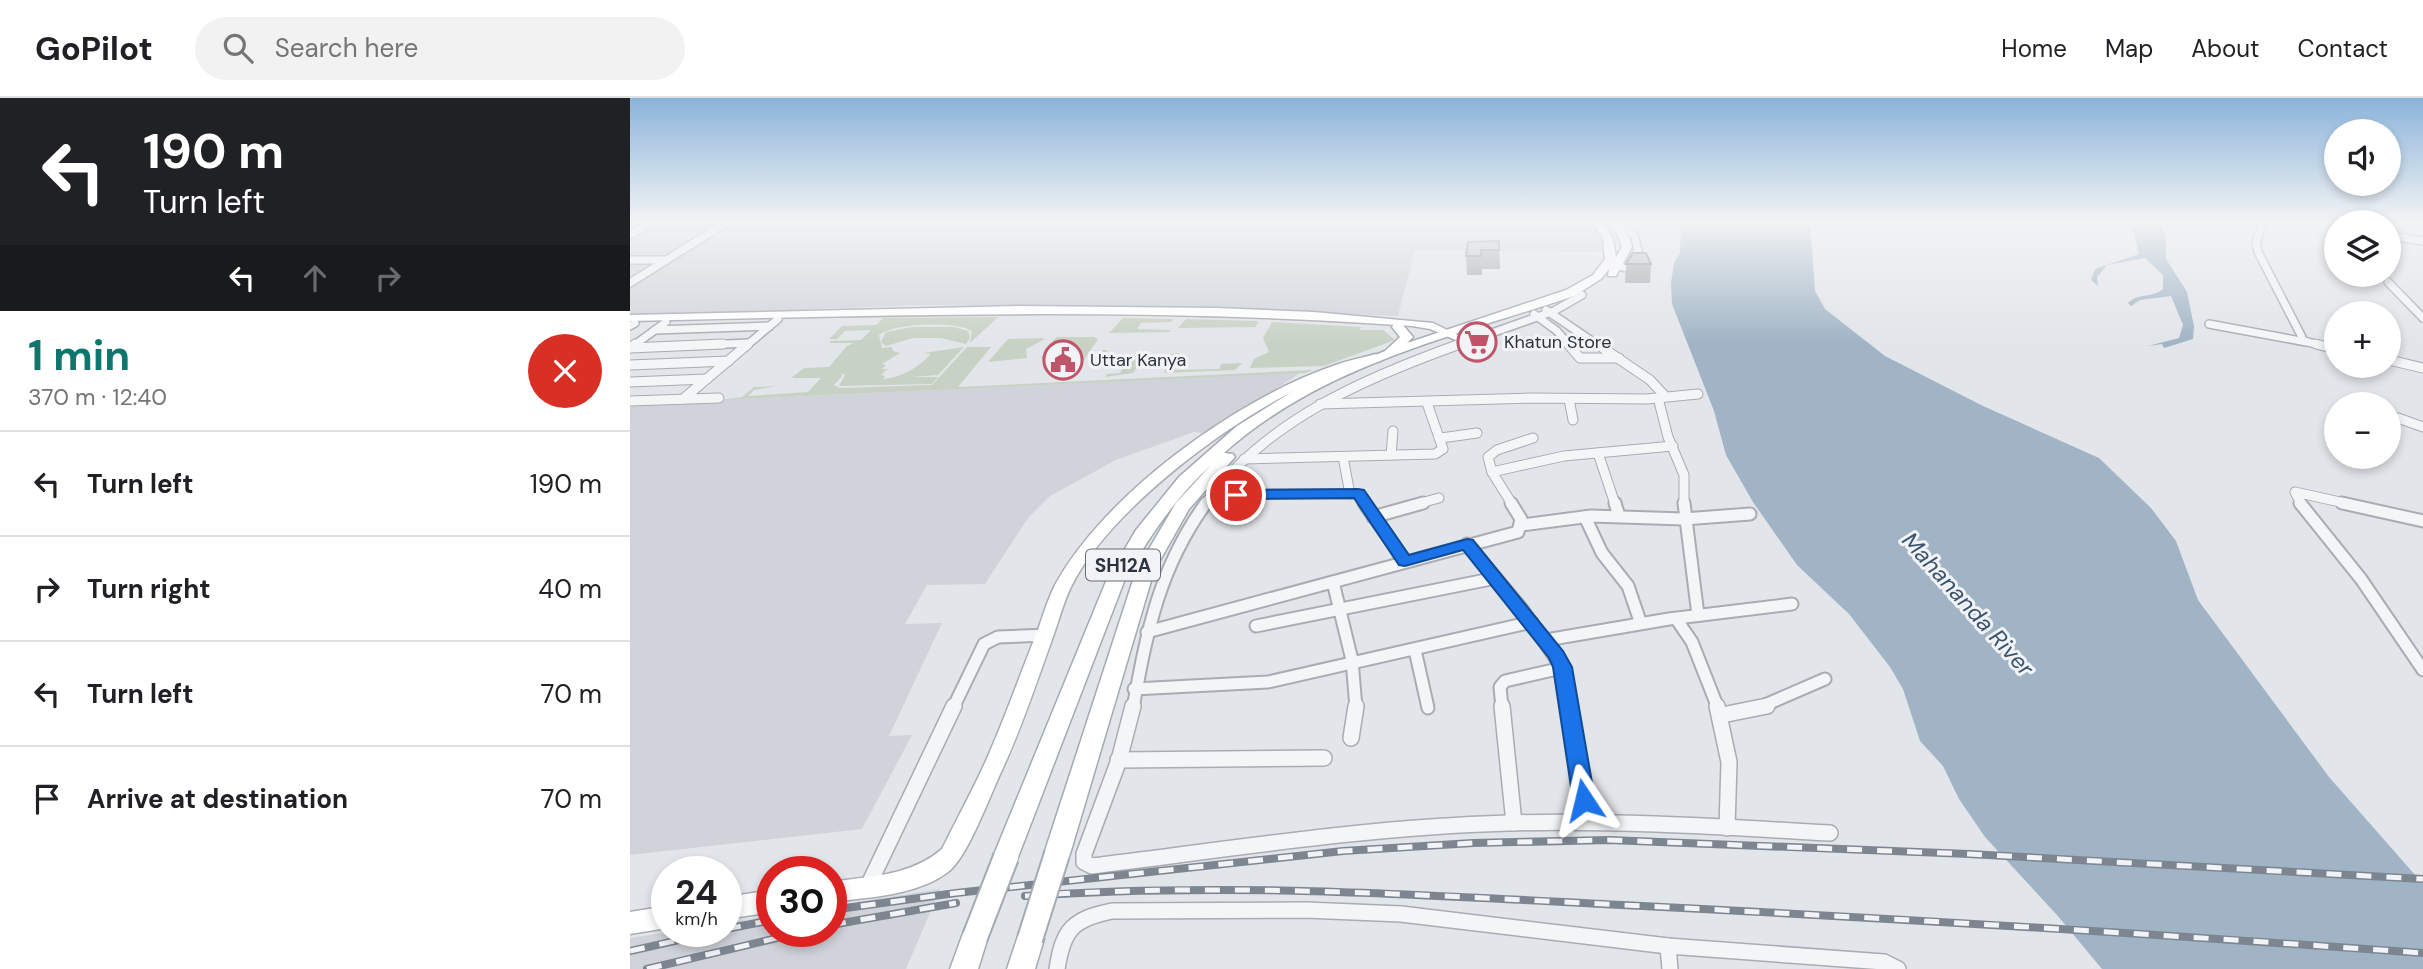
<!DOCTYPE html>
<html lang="en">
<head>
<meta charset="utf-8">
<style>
	:root { --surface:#fff; --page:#f2f2f2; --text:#202124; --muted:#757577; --line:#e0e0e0; --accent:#0f766e }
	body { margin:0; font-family:"DM Sans",sans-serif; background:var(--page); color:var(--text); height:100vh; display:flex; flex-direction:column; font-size:26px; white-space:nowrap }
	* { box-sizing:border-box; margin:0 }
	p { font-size:23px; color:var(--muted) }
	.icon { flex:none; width:38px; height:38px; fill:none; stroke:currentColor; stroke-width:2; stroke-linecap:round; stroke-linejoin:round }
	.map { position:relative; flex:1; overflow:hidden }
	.panel { display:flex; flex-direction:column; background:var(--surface); width:630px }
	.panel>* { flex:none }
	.top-card { background:#202124; color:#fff; overflow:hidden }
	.buttons { position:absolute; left:1694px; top:21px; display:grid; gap:14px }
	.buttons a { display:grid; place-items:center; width:77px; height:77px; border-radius:50%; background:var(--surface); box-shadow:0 4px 10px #0003; font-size:35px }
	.speed { position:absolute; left:21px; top:758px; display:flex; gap:14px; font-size:35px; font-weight:700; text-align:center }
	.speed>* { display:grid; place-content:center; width:91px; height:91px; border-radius:50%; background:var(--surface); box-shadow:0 4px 10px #0003; line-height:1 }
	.speed small { font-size:18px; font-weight:400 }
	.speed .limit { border:10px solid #d22; background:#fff; color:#111 }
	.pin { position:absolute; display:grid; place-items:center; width:60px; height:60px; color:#fff; margin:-30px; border:4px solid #fff; border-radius:50%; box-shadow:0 2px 7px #0007 }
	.me { position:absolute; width:77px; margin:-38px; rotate:350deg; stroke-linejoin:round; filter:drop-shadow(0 0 5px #0008) }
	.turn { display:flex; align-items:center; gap:24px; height:147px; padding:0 28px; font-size:32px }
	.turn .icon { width:91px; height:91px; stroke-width:2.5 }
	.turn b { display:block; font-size:49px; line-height:60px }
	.lanes { display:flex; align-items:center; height:66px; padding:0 28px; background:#0003; justify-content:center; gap:35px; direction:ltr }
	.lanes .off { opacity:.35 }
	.round { display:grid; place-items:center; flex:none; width:74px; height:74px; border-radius:37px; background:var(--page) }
	.headline { display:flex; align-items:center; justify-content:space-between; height:119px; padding:0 28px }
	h1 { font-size:42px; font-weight:700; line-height:52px; color:var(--accent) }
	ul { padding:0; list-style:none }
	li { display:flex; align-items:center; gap:21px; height:105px; padding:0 28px; border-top:2px solid var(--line) }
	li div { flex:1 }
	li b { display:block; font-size:26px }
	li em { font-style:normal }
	header { display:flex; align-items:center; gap:42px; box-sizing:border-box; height:98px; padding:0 35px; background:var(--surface); border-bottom:2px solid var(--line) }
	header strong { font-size:33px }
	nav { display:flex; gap:38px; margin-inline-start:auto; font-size:24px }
	.search { width:490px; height:63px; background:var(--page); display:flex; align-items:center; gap:18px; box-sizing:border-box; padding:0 24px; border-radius:38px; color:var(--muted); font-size:26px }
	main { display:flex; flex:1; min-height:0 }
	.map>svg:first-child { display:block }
	.built { fill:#d0d4da }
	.green { fill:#c8d2c4 }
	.water { fill:#a0b4c5 }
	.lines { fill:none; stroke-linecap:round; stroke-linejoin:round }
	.street-far3-casing { stroke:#a8acb3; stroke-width:10 }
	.street-far2-casing { stroke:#a8acb3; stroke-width:11 }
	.street-far1-casing { stroke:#a8acb3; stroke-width:15 }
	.street-casing { stroke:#a8acb3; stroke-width:18 }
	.secondary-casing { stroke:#a8acb3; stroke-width:3 }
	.primary-casing { stroke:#a2aab3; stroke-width:3 }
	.street-far3 { stroke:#f4f5f7; stroke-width:7 }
	.street-far2 { stroke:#f4f5f7; stroke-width:9 }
	.street-far1 { stroke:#f4f5f7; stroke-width:11 }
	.street { stroke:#f4f5f7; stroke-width:15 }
	.secondary { fill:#fff; fill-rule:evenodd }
	.primary { fill:#fff; fill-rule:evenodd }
	.rail-casing { stroke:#7d8591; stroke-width:8 }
	.rail { stroke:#f1f3f6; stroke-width:5; stroke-dasharray:15; stroke-linecap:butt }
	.primary-bridge-casing { stroke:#a2aab3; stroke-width:28; stroke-linecap:butt }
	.primary-bridge { stroke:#fff; stroke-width:24 }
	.wall { fill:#9fa3a9 }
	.building { fill:#b9bec5; stroke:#82858a; stroke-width:2 }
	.route { fill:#1a73e8; stroke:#114b97; stroke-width:2 }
	.labels { text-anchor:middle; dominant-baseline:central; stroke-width:6; stroke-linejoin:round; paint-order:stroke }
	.far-poi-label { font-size:18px; fill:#2c333f; stroke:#f1f3f6; text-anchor:start }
	.shield { fill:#f1f3f6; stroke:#676d76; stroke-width:2 }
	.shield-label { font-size:19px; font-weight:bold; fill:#2c333f }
	.water-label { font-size:23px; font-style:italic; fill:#3a546e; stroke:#f1f3f6 }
</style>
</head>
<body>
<header>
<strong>GoPilot</strong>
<div class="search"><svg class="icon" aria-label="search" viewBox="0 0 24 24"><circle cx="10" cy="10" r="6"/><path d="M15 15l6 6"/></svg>Search here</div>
<nav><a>Home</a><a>Map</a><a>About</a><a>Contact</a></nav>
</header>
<main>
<section class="panel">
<div class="top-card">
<div class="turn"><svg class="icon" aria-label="left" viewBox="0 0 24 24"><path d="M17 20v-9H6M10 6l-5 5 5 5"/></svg><div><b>190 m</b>Turn left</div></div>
<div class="lanes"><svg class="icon" aria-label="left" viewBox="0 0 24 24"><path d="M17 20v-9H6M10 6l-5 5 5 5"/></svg><svg class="icon off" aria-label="ahead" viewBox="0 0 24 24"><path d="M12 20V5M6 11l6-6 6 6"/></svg><svg class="icon off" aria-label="right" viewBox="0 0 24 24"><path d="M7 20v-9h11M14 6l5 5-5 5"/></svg></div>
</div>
<div class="headline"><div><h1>1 min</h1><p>370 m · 12:40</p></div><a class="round" style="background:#d93025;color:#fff"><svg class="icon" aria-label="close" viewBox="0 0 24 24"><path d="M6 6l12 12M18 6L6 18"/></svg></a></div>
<ul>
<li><svg class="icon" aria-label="left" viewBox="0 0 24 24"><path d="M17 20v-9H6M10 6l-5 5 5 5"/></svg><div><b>Turn left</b></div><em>190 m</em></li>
<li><svg class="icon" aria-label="right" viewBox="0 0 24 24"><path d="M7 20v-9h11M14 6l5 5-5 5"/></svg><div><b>Turn right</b></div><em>40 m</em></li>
<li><svg class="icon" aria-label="left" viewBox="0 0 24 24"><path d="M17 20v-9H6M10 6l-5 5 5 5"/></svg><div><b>Turn left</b></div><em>70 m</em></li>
<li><svg class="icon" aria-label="arrive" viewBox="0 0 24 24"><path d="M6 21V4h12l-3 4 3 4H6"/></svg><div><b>Arrive at destination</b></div><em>70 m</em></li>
</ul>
</section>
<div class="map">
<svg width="1793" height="871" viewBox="0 0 1793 871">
	<rect width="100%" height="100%" fill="#e2e5e9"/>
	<g class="built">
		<path d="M0,124H963L974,145L973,154L785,152L768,218L529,209L291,207L0,218Z"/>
		<path d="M670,275L578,336L564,334L486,362L420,398L398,420L355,486L297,487L275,526L312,525L259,638L282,637L232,731L0,757V306Z"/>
		<path d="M310,791L276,871H0V840L47,833H96V825L142,818V833H201V808Z"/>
	</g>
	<g class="green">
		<path d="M368,219L340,245L342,233C325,223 265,225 249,237L252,250L262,249L263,253L270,255L252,266L256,267L252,271H258L251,277L255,278L253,281C271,280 289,269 301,256L294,255L334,249L308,277L282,279H308L302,286L209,288L215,277L211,275L212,278L204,287L210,290L302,287L337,249H361L328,289L683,272L675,275L90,302L112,299L124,289L147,288L124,292L118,298L178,294L191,280H161L174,270L199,269L217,248L224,245H199L201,243L231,242L241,232L215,233L207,241H199L212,228L246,227L253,220Z"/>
		<path d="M493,220L543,221L541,224L511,225L507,231L541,232L540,234L479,235Z"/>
		<path d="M556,221L628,223L626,229L548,230Z"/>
		<path d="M642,224L731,229L730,232H753L765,242L694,268L620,270L624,261L639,254L633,240Z"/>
		<path d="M282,229H324L338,233L340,240L336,246L311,240H283L256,248L251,244L256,234Z"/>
		<path d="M427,239H464L468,241L452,265L433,266L431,260H410L426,252L428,247L422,243Z"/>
		<path d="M378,241L412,240L415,241L396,251L397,260L358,264Z"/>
		<path d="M473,252H478L472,262L507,261L510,256L525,257L522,262L510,265L503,275L475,279L477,276L490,275L496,265L460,266Z"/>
		<path d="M549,255L539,272L589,271L591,266L612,265L605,272L534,275L538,265L531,261L533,257Z"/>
	</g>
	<g class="water">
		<path d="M1051,124H1180L1185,193L1195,211L1255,258L1351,307L1469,360L1521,410L1546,443L1568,502L1699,679L1793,786V871H1472L1427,817L1355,739L1329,701L1313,668L1290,643L1273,591L1260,569L1219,516L1167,467L1123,404L1096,357L1084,313L1042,206L1041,185L1044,165L1050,154Z"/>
		<path d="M1501,124H1529L1536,139V161L1557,194L1564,228L1563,241L1534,250L1532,246L1518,248L1549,240L1553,227L1541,198L1510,202L1501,208L1498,205C1507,195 1523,200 1533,191V177L1515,160L1477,167L1467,179L1468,188L1461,182L1465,171L1509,156Z"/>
	</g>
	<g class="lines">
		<g class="street-far3-casing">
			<g id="street-far3">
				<path d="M1633,124L1626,145L1628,154L1674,243L1693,248"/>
				<path d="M0,137L23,124"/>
				<path d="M1768,139L1793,143"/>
				<path d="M0,162H34"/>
				<path d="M988,168L997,170L1008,153L1005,139L992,124"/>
				<path d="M1758,184L1793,220"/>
				<path d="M0,185L97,124"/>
				<path d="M916,212L969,248"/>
				<path d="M904,216L927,233L940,248"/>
				<path d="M1579,226L1676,244"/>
				<path d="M0,228L5,225"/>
				<path d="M25,232L140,228"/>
				<path d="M3,248L36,224"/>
				<path d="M51,248L119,245"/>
				<path d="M116,248L148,221"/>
				<path d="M825,248L924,213L952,197"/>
			</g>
		</g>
		<g class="street-far2-casing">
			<g id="street-far2">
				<path d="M938,246L950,260H989"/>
				<path d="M967,246L1020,282L1035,298"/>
				<path d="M1686,246L1706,251"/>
				<path d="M0,250L93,246"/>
				<path d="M0,250L5,246"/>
				<path d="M1759,262L1793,270"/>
				<path d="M0,267L99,263"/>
				<path d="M0,284L77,281"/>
				<path d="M1028,300L1038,339L1054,377V406"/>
				<path d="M53,301L118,246"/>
				<path d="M939,301L943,322"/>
				<path d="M0,303L89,300"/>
				<path d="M690,306L901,300L1017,301L1068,296"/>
				<path d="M1768,320L1793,329"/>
				<path d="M811,340L847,335"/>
				<path d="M968,355L985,406"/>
				<path d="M761,357L763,333"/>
				<path d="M713,359L720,396H728L735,406"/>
				<path d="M614,361L805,356L813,351L797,305"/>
				<path d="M862,374L934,358L1043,348"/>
				<path d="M581,396H720"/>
				<path d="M575,406C636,322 735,280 830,246"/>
				<path d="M787,406L809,400"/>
				<path d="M882,406L862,374L858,359L867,352L903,340"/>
				<path d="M1671,406L1665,394L1719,406"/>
			</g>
		</g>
		<g class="street-far1-casing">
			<g id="street-far1">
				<path d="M734,405L775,463"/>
				<path d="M985,405L989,418"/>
				<path d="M1054,405L1068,517"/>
				<path d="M1670,405L1731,481L1793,572"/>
				<path d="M1712,405L1793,423"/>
				<path d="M743,419L793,405"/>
				<path d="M955,419L972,455L998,488L1010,523"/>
				<path d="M892,427L961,418L1054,421L1120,416"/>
				<path d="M837,446L892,511L932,570L939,610"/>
				<path d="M703,484L722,562L726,610"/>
				<path d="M1047,522L1062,544L1088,610"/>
				<path d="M626,528L866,480"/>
				<path d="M517,534L888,434L891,421L881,405"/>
				<path d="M916,542L1039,521L1162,506"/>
				<path d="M785,552L798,610"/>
				<path d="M504,591L638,584L902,524"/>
				<path d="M323,610L354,546L368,539L417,537"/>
				<path d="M503,610C517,533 529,470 576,405"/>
				<path d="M872,610L870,589L875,583L932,570"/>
				<path d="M1128,610L1195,581"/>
			</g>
		</g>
		<g class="street-casing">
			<g id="street">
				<path d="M503,608L489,662L454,756V764L462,768C600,751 738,729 878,725C985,722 1093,729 1200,735"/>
				<path d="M872,608L884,725"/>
				<path d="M938,608L958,724"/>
				<path d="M1087,608L1099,664L1097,730"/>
				<path d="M1092,617L1137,608"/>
				<path d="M721,640L726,608"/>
				<path d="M488,662L694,660"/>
				<path d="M238,788L324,608"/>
				<path d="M1038,848L1040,871"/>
				<path d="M427,871C433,831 443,821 482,813L676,812L771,816L1038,848L1254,864L1268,871"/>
			</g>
		</g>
		<g class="secondary-casing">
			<g id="secondary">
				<path d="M391,208L587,210L684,214L803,225L834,240L828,243L800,231L782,228C521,209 261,217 0,223V217Z"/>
				<path d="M746,256L752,260L750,263C721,270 693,279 666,292C593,328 477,415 441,489C434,503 430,519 425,533C408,580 393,627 372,672C360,697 338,759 318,774C286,798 239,799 201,804V784C240,778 281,778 312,751C328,718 347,685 361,651C378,612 392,571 408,532C413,517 418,501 425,487C474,397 604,303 700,269C715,263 731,260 746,256Z"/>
				<path d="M142,792V814L96,821V799Z"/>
				<path d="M37,808V830L0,836V814Z"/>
			</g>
		</g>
		<g class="primary-casing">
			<g id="primary">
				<path d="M962,124H972L983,140L986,159L992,149L988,137L978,124H988L998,136L1002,149L986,178H978L979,171L971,181L944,198C825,238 690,268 594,355L603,356L605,359L559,411L524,473L440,756L436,764L427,767L418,764L414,756L506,473L546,405L581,367C545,400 519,439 495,481L385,767L376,770L367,767L363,759L477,481L506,432L549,379L607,328L668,290L755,253L770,239L762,229L764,226H772L783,239L777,245L936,192L963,177L975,161L973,140Z"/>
				<path d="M345,826L355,830L358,839L348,871H320L335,830Z"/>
				<path d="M400,828L410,832L414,841L405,871H377L390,832Z"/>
			</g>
		</g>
		<use href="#street-far3" class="street-far3"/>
		<use href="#street-far2" class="street-far2"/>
		<use href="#street-far1" class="street-far1"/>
		<use href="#street" class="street"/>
		<use href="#secondary" class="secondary"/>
		<use href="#primary" class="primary"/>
		<g class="rail-casing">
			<g id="rail">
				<path d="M395,798C596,784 792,797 992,807C1260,820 1526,836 1793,855"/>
				<path d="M201,812L326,795L713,753L843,745L979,742L1339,756L1793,781"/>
				<path d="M201,827L326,805"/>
				<path d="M96,831L142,822"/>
				<path d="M0,853L89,833"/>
				<path d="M17,871L176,833"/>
			</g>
		</g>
		<use href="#rail" class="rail"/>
		<g class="primary-bridge-casing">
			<g id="primary-bridge">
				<path d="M345,839L376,759"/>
				<path d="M400,841L427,756"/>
			</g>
		</g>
		<use href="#primary-bridge" class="primary-bridge"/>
	</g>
	<g class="wall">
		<path d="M869,143L870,171H852V177H837L836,158Z"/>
		<path d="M996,166H1021L1020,185H995Z"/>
	</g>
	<g class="building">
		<path d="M869,143V152H851V158H836L838,144Z"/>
		<path d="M1003,155H1016L1021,166H996Z"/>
	</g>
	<linearGradient id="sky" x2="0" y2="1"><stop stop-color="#8bb4da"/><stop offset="0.5" stop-color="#f2f3f5"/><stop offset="1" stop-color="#f2f3f5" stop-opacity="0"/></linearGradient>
	<rect width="1793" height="246" fill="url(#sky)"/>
	<path class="route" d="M728,391L734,392L779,457L837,441L843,442L933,553L942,569L965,702L962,708L954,710L947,708L943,702L923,569L919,560L833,452L775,468L769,467L724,400L606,401L598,397L606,392Z"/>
	<defs>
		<g id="supermarket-ring" transform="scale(2.0125)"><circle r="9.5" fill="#f1f3f6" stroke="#c05469" stroke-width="1.5"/><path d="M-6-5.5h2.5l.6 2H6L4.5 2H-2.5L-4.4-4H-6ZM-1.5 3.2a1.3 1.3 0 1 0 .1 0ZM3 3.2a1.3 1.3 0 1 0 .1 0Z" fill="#c05469"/></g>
		<g id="civic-ring" transform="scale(2.0125)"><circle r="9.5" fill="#f1f3f6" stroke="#c05469" stroke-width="1.5"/><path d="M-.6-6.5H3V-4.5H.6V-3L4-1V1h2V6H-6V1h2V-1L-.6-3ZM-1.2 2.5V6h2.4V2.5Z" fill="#c05469"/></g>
	</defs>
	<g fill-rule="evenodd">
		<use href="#supermarket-ring" x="847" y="244"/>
		<use href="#civic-ring" x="433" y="262"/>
	</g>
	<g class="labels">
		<g class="far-poi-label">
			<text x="874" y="244">Khatun Store</text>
			<text x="460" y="262">Uttar Kanya</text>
		</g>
		<rect class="shield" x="456" y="451.5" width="74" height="31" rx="5"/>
		<g class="shield-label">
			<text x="493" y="467">SH12A</text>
		</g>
		<g class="water-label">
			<text transform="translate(1338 506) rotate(48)">Mahananda River</text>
		</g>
	</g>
</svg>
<div class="buttons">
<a><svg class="icon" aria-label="sound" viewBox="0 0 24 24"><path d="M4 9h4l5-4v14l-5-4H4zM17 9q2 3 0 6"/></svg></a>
<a><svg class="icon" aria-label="layers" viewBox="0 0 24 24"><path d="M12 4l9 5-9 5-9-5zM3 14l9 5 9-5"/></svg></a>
<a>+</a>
<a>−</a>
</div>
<div class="speed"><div>24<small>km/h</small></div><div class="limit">30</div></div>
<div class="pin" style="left:606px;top:397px;background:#d93025"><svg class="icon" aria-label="arrive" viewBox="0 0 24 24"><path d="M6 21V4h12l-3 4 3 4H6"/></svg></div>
<svg class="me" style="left:954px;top:702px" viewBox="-20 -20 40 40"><path d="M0-17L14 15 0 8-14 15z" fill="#1a73e8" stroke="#fff" stroke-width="4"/></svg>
</div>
</main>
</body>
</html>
